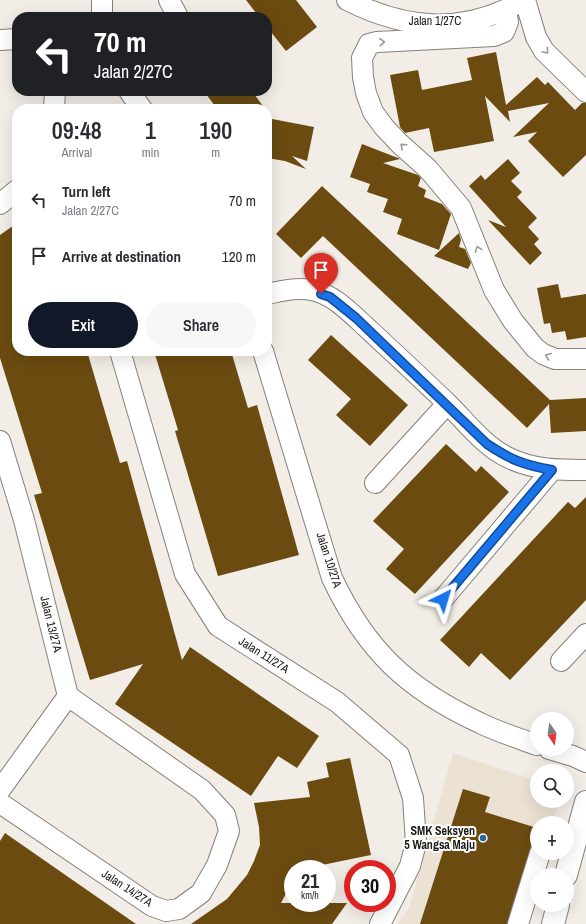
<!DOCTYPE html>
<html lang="en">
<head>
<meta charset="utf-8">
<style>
	:root { --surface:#fff; --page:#f7f7f7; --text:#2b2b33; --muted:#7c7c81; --accent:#111827 }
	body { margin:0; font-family:"Archivo Narrow",sans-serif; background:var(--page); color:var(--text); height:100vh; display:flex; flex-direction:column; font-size:15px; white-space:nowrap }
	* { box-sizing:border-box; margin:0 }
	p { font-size:13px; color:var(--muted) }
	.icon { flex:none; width:22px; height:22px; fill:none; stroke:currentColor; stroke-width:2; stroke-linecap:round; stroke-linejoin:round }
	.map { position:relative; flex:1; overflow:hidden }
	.panel { position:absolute; left:12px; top:104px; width:260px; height:252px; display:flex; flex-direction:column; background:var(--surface); border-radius:16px; box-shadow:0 4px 16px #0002 }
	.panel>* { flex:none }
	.banner { position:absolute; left:12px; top:12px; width:260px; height:84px; border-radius:16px; box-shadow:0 4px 16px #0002; background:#202124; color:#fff; overflow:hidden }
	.needle { width:26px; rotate:167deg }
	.fabs { position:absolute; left:530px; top:712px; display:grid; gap:8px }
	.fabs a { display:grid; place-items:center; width:44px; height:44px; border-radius:50%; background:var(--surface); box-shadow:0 4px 16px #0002; font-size:20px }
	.speed { position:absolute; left:284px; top:860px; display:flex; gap:8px; font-size:20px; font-weight:700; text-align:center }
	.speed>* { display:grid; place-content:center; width:52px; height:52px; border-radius:50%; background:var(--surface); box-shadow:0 4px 16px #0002; line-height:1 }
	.speed small { font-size:10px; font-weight:400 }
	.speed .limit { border:6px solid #d22; background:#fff; color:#111 }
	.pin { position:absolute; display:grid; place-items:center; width:34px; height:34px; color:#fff; margin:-41px -17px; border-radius:50% 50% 50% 0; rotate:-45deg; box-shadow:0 0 4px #0007 }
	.pin .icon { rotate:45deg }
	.me { position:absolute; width:44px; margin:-22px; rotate:40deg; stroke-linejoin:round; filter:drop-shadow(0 0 3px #0008) }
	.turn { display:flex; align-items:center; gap:14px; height:84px; padding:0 16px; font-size:18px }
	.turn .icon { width:52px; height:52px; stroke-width:2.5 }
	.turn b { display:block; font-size:28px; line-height:34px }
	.eta { display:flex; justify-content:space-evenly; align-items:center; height:68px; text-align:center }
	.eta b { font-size:24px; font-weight:600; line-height:28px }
	.cta { display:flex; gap:8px; margin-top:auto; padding:8px 16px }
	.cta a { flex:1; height:46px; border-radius:24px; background:var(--accent); color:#fff; font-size:16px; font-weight:600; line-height:46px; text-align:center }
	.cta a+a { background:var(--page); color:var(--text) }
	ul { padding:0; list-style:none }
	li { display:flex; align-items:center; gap:12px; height:56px; padding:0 16px }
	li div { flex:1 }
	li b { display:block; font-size:15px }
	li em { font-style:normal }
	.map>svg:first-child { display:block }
	.built { fill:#ebe2d4 }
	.building { fill:#6b4b10 }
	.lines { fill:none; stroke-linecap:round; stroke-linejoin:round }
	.minor-casing { stroke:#85817a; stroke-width:22 }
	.major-casing { stroke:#85817a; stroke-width:24 }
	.minor { stroke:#fff; stroke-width:20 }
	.major { stroke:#fff; stroke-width:22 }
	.oneway { stroke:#989896 }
	.route-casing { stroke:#114b97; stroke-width:10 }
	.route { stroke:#1a73e8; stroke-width:7 }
	.poi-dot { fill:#29669d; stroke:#fff; stroke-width:1.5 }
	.labels { text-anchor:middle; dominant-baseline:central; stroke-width:4; stroke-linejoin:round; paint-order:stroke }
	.street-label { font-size:12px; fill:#1b1916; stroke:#fff }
	.poi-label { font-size:12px; font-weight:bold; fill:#1b1916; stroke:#fff; text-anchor:end }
</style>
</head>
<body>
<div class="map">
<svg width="586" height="924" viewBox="0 0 586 924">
	<rect width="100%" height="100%" fill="#f2ede6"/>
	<path class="built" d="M453,753L537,781V801H554L557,808L552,823H537V853L522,924H397L409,908Z"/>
	<g class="building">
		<path d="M246,0H296L317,27L286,51L267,27V17H259Z"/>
		<path d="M496,52L506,105L537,77L545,85L548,82L575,110L582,103H586V155L563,177L528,141L537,132L513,137L549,103L508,111L510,122L485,96L494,141L434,152L429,128L405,133L400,127L390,75L418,70L422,90L472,80L467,58Z"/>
		<path d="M204,91H252L265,109H217Z"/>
		<path d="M267,118L314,127L307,161L292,156L306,169L285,161L267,158Z"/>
		<path d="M362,144L398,158L400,159L383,163L418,175L421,178L418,186L426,190L424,197L442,204L451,214L439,250L397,234L402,219L383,212L388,199L367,192L370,184L350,177Z"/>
		<path d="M508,159L520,173L511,181L522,192L517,197L537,218L528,227L539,239L534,244L542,253L530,265L488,220L506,227L469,186L481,175L485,180Z"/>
		<path d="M322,186L550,400L586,398V431L551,433L549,404L527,428L323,236L301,258L276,234Z"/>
		<path d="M17,223V351H87L120,463L127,461L182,660L190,647L319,736L297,768L278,756L251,796L115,704L143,664L90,680L34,495L42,493L0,358V235Z"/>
		<path d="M459,233L461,240L459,247L465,249L471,263L468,269L434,256Z"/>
		<path d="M558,284L561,298L586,294V337L567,340L565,331L552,333L550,323L544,324L537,288Z"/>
		<path d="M331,335L408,405L370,446L336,415L351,399L308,360Z"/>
		<path d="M154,351H231L248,408L257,405L299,555L218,576L175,431L178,430Z"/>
		<path d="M446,444L476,472L481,466L509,492L415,594L386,569L404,549L373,521Z"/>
		<path d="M586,497V600L510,680L481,653L469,667L440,640L568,502L575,508Z"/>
		<path d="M350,758L371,855L322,865L327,869H293V880L281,903H347L332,924H191L227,899L247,875L254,861L260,845L259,827L254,803L310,797L307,782L329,777L326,763Z"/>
		<path d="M463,789L490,797L485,812L537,828L507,924H420Z"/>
		<path d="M5,833L74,881L136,924H0V841Z"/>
	</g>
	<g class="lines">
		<g class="minor-casing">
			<g id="minor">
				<path d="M102,0V17"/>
				<path d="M169,0L178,17"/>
				<path d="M347,0C406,30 465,35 524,0"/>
				<path d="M525,0L536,37L544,51L586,92"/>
				<path d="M506,11L508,22L504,32L494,36L377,42L369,44L362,58L363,77L366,93L373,112L384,127L399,143L428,169L461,208L494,290L513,321L535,348L543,354L555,359H586"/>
				<path d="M0,40L17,39"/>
				<path d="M129,91L142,109"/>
				<path d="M54,109L55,91"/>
				<path d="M0,204L17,190"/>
				<path d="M267,294C282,291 297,287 312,290C333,294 352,314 366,327C394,353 421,378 448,404C467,423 485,447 509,458C534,470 559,470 586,470"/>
				<path d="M120,351L185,574L218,626L337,702L399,755L413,798L416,843L410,866L380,924"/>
				<path d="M263,351L332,578C366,650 407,689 480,723C498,732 518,738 537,745"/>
				<path d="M0,441L24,520L68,696L0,790"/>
				<path d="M375,483L447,404"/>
				<path d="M443,599L552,470"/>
				<path d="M561,661L586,634"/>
				<path d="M549,749L573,756L586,762"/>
				<path d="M0,803L152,906L166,911L179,909L201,893L217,865L229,831L225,815L202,790L68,696"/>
				<path d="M518,924L540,853"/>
			</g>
		</g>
		<g class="major-casing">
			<g id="major">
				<path d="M566,875L586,802"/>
				<path d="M553,924L558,905"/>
			</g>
		</g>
		<use href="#minor" class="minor"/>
		<use href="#major" class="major"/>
	</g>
	<defs><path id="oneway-chevron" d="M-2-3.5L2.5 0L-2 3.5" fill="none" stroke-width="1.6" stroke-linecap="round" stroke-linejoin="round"/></defs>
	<g class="oneway">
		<use href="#oneway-chevron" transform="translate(382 42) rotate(-4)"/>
		<use href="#oneway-chevron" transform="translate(546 51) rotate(50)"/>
		<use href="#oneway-chevron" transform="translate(403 146) rotate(-138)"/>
		<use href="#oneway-chevron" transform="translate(478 249) rotate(-111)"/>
		<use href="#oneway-chevron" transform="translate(548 356) rotate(-157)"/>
	</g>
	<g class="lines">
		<g class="route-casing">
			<path id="route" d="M321,294L330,297L356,318L487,444C511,460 524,465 552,470L443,599"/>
		</g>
		<use href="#route" class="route"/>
	</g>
	<circle class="poi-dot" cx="483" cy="838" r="4"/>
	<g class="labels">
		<g class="street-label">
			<text x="435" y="21">Jalan 1/27C</text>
			<text transform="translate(329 560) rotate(72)">Jalan 10/27A</text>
			<text transform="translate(51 624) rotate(76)">Jalan 13/27A</text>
			<text transform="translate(264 655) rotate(32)">Jalan 11/27A</text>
			<text transform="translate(127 888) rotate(33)">Jalan 14/27A</text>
		</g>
		<g class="poi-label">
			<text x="475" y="831">SMK Seksyen<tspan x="475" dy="14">5 Wangsa Maju</tspan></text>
		</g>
	</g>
</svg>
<div class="fabs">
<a><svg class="needle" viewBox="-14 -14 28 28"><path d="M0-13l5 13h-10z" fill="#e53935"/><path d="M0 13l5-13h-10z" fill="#7c7c81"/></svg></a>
<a><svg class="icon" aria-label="search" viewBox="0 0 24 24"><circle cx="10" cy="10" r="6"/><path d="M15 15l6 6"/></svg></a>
<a>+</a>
<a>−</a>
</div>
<div class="speed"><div>21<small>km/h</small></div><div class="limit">30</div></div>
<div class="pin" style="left:321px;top:294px;background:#d93025"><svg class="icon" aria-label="arrive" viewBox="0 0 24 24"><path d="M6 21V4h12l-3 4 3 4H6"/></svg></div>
<svg class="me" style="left:443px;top:599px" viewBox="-20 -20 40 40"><path d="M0-17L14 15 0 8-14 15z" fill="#1a73e8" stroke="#fff" stroke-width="4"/></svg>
<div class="banner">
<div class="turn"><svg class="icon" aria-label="left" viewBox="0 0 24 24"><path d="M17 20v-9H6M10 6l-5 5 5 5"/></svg><div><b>70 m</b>Jalan 2/27C</div></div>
</div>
<section class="panel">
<div class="eta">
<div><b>09:48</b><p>Arrival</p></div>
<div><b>1</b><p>min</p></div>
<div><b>190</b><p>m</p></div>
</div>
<ul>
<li><svg class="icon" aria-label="left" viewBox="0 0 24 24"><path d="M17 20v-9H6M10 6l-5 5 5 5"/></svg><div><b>Turn left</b><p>Jalan 2/27C</p></div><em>70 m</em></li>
<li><svg class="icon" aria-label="arrive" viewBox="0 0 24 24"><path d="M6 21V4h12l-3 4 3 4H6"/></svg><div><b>Arrive at destination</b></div><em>120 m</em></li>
</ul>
<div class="cta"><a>Exit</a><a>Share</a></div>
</section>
</div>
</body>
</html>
